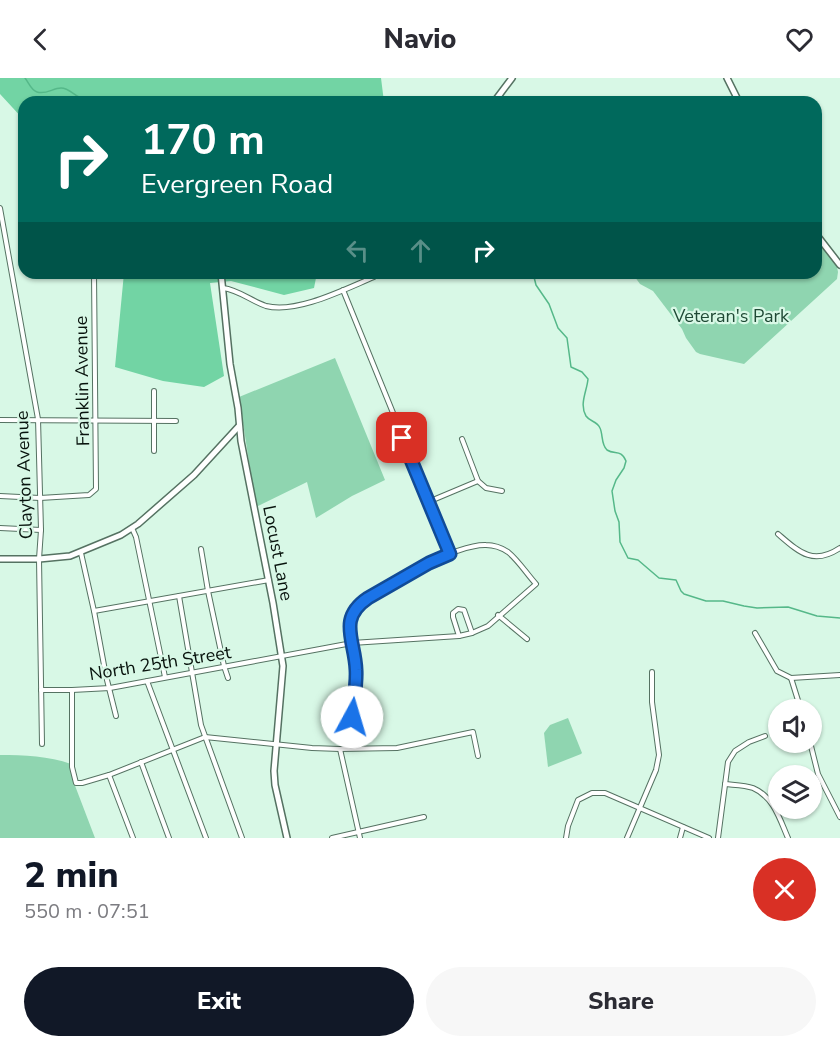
<!DOCTYPE html>
<html lang="en">
<head>
<meta charset="utf-8">
<style>
	:root { --surface:#fff; --page:#f7f7f7; --text:#2b2b33; --muted:#7c7c81; --accent:#111827 }
	body { margin:0; font-family:"Nunito Sans",sans-serif; background:var(--page); color:var(--text); height:100vh; display:flex; flex-direction:column; font-size:22px; white-space:nowrap }
	* { box-sizing:border-box; margin:0 }
	p { font-size:20px; color:var(--muted) }
	.icon { flex:none; width:33px; height:33px; fill:none; stroke:currentColor; stroke-width:2; stroke-linecap:round; stroke-linejoin:round }
	.map { position:relative; height:760px; overflow:hidden }
	.panel { display:flex; flex-direction:column; background:var(--surface); flex:1 }
	.panel>* { flex:none }
	.hud { position:absolute; left:18px; top:18px; width:804px; height:183px; border-radius:18px; box-shadow:0 2px 4px #0004; background:#00695c; color:#fff; overflow:hidden }
	.fabs { position:absolute; left:768px; top:621px; display:grid; gap:12px }
	.fabs a { display:grid; place-items:center; width:54px; height:54px; border-radius:50%; background:var(--surface); box-shadow:0 2px 4px #0004; font-size:30px }
	.pin { position:absolute; display:grid; place-items:center; width:51px; height:51px; color:#fff; margin:-26px; border-radius:12px; box-shadow:0 3px 9px #0006 }
	.me { position:absolute; width:66px; margin:-33px; rotate:6deg; stroke-linejoin:round; filter:drop-shadow(0 0 4px #0008) }
	.turn { display:flex; align-items:center; gap:21px; height:126px; padding:0 24px; font-size:27px }
	.turn .icon { width:78px; height:78px; stroke-width:2.5 }
	.turn b { display:block; font-size:42px; line-height:51px }
	.lanes { display:flex; align-items:center; height:57px; padding:0 24px; background:#0003; justify-content:center; gap:30px; direction:ltr }
	.lanes .off { opacity:.35 }
	.round { display:grid; place-items:center; flex:none; width:63px; height:63px; border-radius:32px; background:var(--page) }
	.head { display:flex; align-items:center; justify-content:space-between; height:102px; padding:0 24px }
	h1 { font-size:36px; font-weight:800; line-height:45px; color:var(--accent) }
	.action { display:flex; gap:12px; margin-top:auto; padding:12px 24px }
	.action a { flex:1; height:69px; border-radius:36px; background:var(--accent); color:#fff; font-size:24px; font-weight:800; line-height:69px; text-align:center }
	.action a+a { background:var(--page); color:var(--text) }
	header { display:flex; justify-content:space-between; align-items:center; height:78px; padding:0 24px; background:var(--surface); font-size:27px; font-weight:800 }
	.map>svg:first-child { display:block }
	.green { fill:#8fd5b0 }
	.forest { fill:#72d4a4 }
	.lines { fill:none; stroke-linecap:round; stroke-linejoin:round }
	.stream { stroke:#55b889; stroke-width:1.5 }
	.street-casing { stroke:#557262; stroke-width:6 }
	.secondary-casing { stroke:#557262; stroke-width:8 }
	.street { stroke:#fff; stroke-width:4 }
	.secondary { stroke:#fff; stroke-width:5 }
	.route-casing { stroke:#114b97; stroke-width:15 }
	.route { stroke:#1a73e8; stroke-width:10 }
	.labels { text-anchor:middle; dominant-baseline:central; stroke-width:4.5; stroke-linejoin:round; paint-order:stroke }
	.park-label { font-size:18px; fill:#1f4935; stroke:#d8f8e6 }
	.street-label { font-size:18px; fill:#08130d; stroke:#d8f8e6 }
</style>
</head>
<body>
<header><svg class="icon" aria-label="back" viewBox="0 0 24 24"><path d="M15 5l-7 7 7 7"/></svg>Navio<svg class="icon" aria-label="heart" viewBox="0 0 24 24"><path d="M12 20l-8-8c-3-5 5-10 8-4 3-6 11-1 8 4z"/></svg></header>
<div class="map">
<svg width="840" height="760" viewBox="0 0 840 760">
	<rect width="100%" height="100%" fill="#d8f8e6"/>
	<g class="green">
		<path d="M816,160L837,189L838,194L837,201L744,286L700,276L696,274L686,260L682,251L653,213L640,206L632,195H816Z"/>
		<path d="M335,280L385,402L352,418L316,440L307,404L256,429L239,319Z"/>
		<path d="M568,640L582,675L581,676L548,689L544,655L550,647Z"/>
		<path d="M0,677C24,677 49,678 71,686L74,705L95,760H0Z"/>
	</g>
	<g class="forest">
		<path d="M0,0H381L384,24H24V42L0,16Z"/>
		<path d="M124,195H317L314,210L284,217L231,203L210,205L224,298L204,309L163,303L115,289Z"/>
	</g>
	<g class="lines">
		<g class="stream">
			<path d="M25,0C29,5 31,12 37,14C46,17 53,10 61,10C68,10 73,16 79,19C89,22 98,15 107,24"/>
			<path d="M533,195L536,207L549,226L558,250L567,260L571,289L582,294L588,301C587,313 579,326 586,338C590,344 597,343 600,350C603,356 601,367 607,372C615,377 621,371 626,383L624,390L616,402L612,413L615,433L619,444L620,464L628,480L638,482L659,500L676,502L681,513L684,516L706,523H723L744,528L757,530L788,529L817,538L840,540"/>
		</g>
		<g class="street-casing">
			<g id="street">
				<path d="M0,130L38,341L41,452L39,481L42,666"/>
				<path d="M223,210C239,212 251,223 266,228C297,236 345,211 374,199"/>
				<path d="M343,212L450,475"/>
				<path d="M154,313V373"/>
				<path d="M0,342L176,343"/>
				<path d="M462,361L478,403L486,410L502,413"/>
				<path d="M0,418L40,420L89,417L96,411L94,195"/>
				<path d="M428,424L478,403"/>
				<path d="M0,450L41,452"/>
				<path d="M132,450L136,459L165,599"/>
				<path d="M778,456C799,474 813,488 840,470"/>
				<path d="M201,471L208,513L224,588L228,600"/>
				<path d="M81,475L94,533L106,598L116,638"/>
				<path d="M179,518L201,647L242,760"/>
				<path d="M94,533L269,502"/>
				<path d="M498,537L527,561"/>
				<path d="M755,555L777,593L791,600L840,597"/>
				<path d="M459,558L453,539V535L458,531L464,532L472,555"/>
				<path d="M791,600L801,632"/>
				<path d="M147,603L206,760"/>
				<path d="M41,612H72L110,610L352,565L459,558L472,555L488,548L536,506C527,496 518,482 508,474C502,470 493,467 486,467C454,466 386,508 359,526C340,550 357,569 356,596C356,610 353,625 352,639"/>
				<path d="M72,612V689L76,705H82L109,697L205,659L312,670L340,671L397,670L473,654L478,678"/>
				<path d="M810,664L818,696L840,739"/>
				<path d="M340,671L360,760"/>
				<path d="M141,684L169,760"/>
				<path d="M109,697L133,760"/>
				<path d="M725,706C734,707 745,707 753,710C774,719 780,742 788,760"/>
				<path d="M332,760L424,739"/>
				<path d="M566,760L568,748L578,722L592,715H605L709,760"/>
				<path d="M627,760L656,692L659,677L652,624V594"/>
				<path d="M680,760L683,749"/>
				<path d="M718,760L728,684L735,673L749,664L765,658"/>
			</g>
		</g>
		<g class="secondary-casing">
			<g id="secondary">
				<path d="M727,0L739,24"/>
				<path d="M494,24L512,0"/>
				<path d="M816,156L840,187"/>
				<path d="M221,195L230,286L238,330L241,363L273,525L283,588L274,693L275,707L287,760"/>
				<path d="M0,481H39L70,478L121,457L138,446L194,397L239,348"/>
			</g>
		</g>
		<use href="#street" class="street"/>
		<use href="#secondary" class="secondary"/>
	</g>
	<g class="lines">
		<g class="route-casing">
			<path id="route" d="M352,639C353,624 357,607 356,592C355,562 337,541 368,520L429,485L450,476L402,360"/>
		</g>
		<use href="#route" class="route"/>
	</g>
	<g class="labels">
		<g class="park-label">
			<text x="731" y="238">Veteran's Park</text>
		</g>
		<g class="street-label">
			<text transform="translate(82 303) rotate(-91)">Franklin Avenue</text>
			<text transform="translate(24 397) rotate(-92)">Clayton Avenue</text>
			<text transform="translate(278 475) rotate(79)">Locust Lane</text>
			<text transform="translate(160 585) rotate(-9)">North 25th Street</text>
		</g>
	</g>
</svg>
<div class="fabs">
<a><svg class="icon" aria-label="sound" viewBox="0 0 24 24"><path d="M4 9h4l5-4v14l-5-4H4zM17 9q2 3 0 6"/></svg></a>
<a><svg class="icon" aria-label="layers" viewBox="0 0 24 24"><path d="M12 4l9 5-9 5-9-5zM3 14l9 5 9-5"/></svg></a>
</div>
<div class="pin" style="left:402px;top:360px;background:#d93025"><svg class="icon" aria-label="arrive" viewBox="0 0 24 24"><path d="M6 21V4h12l-3 4 3 4H6"/></svg></div>
<svg class="me" style="left:352px;top:639px" viewBox="-20 -20 40 40"><circle r="19" fill="#fff"/><path d="M0-13L10 11 0 6-10 11z" fill="#1a73e8"/></svg>
<div class="hud">
<div class="turn"><svg class="icon" aria-label="right" viewBox="0 0 24 24"><path d="M7 20v-9h11M14 6l5 5-5 5"/></svg><div><b>170 m</b>Evergreen Road</div></div>
<div class="lanes"><svg class="icon off" aria-label="left" viewBox="0 0 24 24"><path d="M17 20v-9H6M10 6l-5 5 5 5"/></svg><svg class="icon off" aria-label="ahead" viewBox="0 0 24 24"><path d="M12 20V5M6 11l6-6 6 6"/></svg><svg class="icon" aria-label="right" viewBox="0 0 24 24"><path d="M7 20v-9h11M14 6l5 5-5 5"/></svg></div>
</div>
</div>
<section class="panel">
<div class="head"><div><h1>2 min</h1><p>550 m · 07:51</p></div><a class="round" style="background:#d93025;color:#fff"><svg class="icon" aria-label="close" viewBox="0 0 24 24"><path d="M6 6l12 12M18 6L6 18"/></svg></a></div>
<div class="action"><a>Exit</a><a>Share</a></div>
</section>
</body>
</html>
